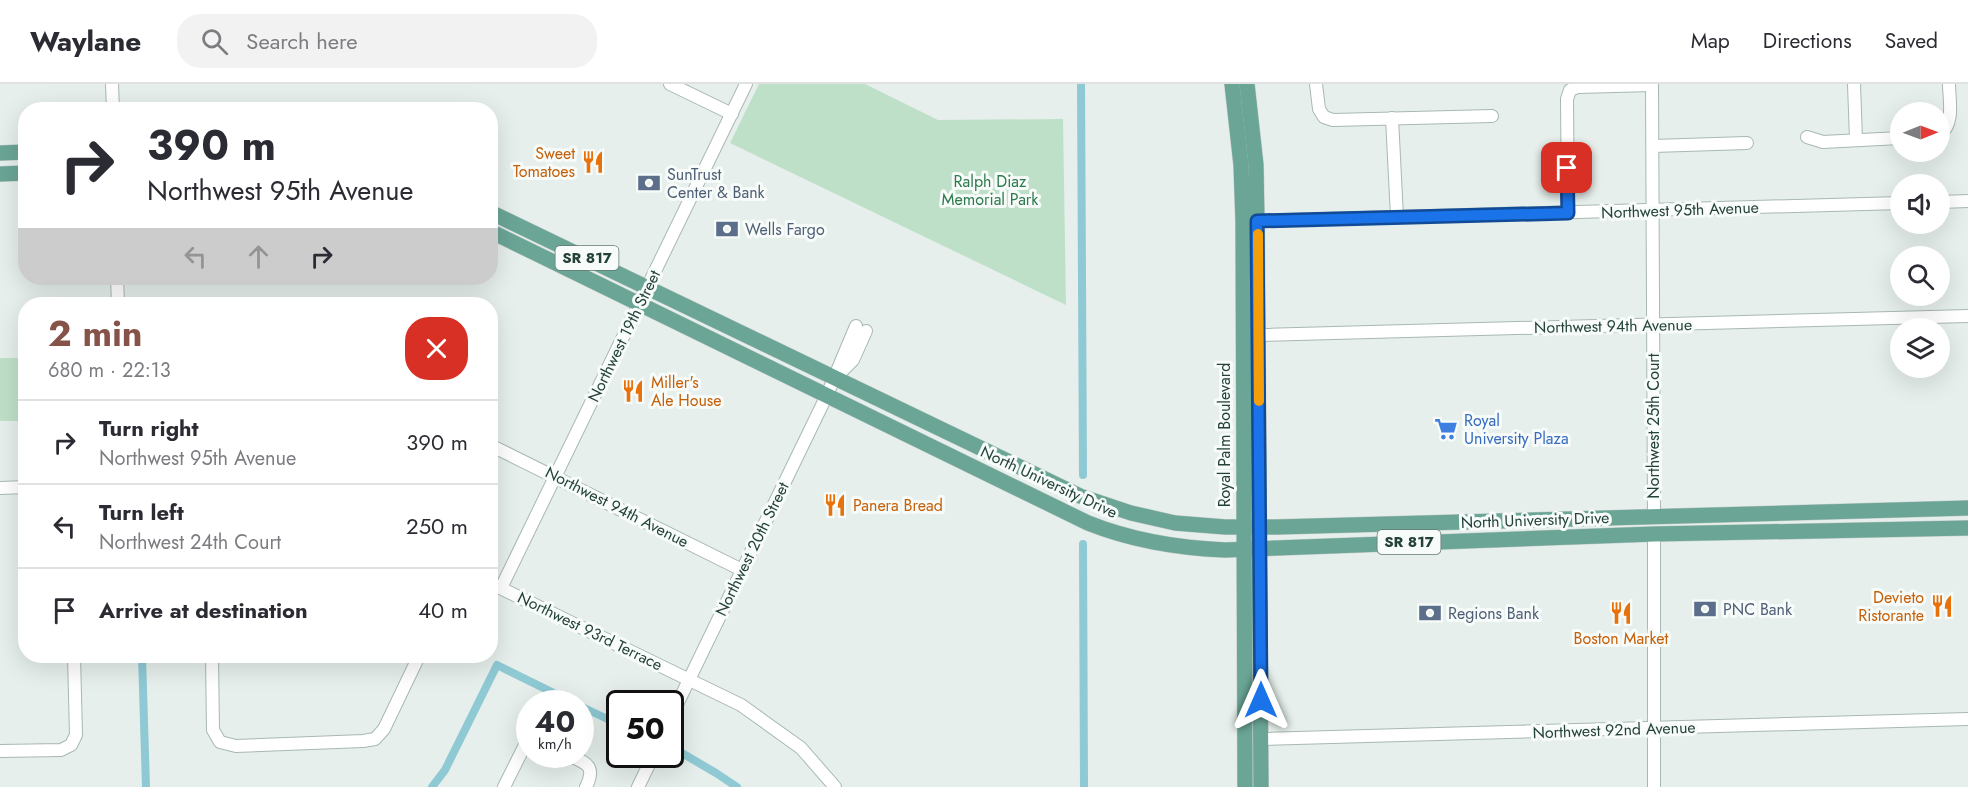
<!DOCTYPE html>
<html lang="en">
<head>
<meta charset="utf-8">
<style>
	:root { --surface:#fff; --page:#f2f2f3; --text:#2b2b33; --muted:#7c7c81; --line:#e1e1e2; --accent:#855347 }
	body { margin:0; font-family:Jost,sans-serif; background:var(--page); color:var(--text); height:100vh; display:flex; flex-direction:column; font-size:22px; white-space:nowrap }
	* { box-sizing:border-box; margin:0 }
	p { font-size:20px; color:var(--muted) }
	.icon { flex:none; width:33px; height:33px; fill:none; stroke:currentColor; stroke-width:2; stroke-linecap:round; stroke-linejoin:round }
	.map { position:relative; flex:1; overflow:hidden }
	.drawer { position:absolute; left:18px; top:213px; width:480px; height:366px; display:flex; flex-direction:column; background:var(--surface); border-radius:24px; box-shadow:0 6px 24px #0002 }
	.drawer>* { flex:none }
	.hud { position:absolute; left:18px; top:18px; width:480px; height:183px; border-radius:24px; box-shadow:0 6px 24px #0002; background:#fff; color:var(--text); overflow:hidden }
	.needle { width:39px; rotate:89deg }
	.fabs { position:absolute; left:1890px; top:18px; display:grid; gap:12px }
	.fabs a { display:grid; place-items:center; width:60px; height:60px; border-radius:50%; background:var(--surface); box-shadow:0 6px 24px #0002; font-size:30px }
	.speed { position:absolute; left:516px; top:606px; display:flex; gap:12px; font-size:30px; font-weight:700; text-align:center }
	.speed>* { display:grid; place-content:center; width:78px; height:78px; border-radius:50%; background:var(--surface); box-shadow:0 6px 24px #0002; line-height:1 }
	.speed small { font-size:15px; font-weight:400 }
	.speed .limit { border:3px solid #111; border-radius:9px; background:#fff; color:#111 }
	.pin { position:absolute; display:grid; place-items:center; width:51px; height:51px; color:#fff; margin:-26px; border-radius:12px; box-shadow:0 3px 9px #0006 }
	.me { position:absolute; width:66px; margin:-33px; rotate:0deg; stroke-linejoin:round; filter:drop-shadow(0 0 4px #0008) }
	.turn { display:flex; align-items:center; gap:21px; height:126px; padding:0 30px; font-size:27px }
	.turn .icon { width:78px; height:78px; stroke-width:2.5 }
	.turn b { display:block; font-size:42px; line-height:51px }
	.lanes { display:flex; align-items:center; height:57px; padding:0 30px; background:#0003; justify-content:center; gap:30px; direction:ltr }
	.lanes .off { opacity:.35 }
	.round { display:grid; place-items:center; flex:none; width:63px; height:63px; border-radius:24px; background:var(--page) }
	.overview { display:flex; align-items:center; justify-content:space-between; height:102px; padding:0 30px }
	h1 { font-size:36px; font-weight:700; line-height:45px; color:var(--accent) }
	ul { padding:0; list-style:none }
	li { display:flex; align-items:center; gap:18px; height:84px; padding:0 30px; border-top:2px solid var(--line) }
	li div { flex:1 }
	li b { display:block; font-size:22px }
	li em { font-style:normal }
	header { display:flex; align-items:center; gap:36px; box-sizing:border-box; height:84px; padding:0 30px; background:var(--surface); border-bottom:2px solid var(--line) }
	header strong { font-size:28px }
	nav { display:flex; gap:33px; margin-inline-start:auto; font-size:21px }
	.search { width:420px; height:54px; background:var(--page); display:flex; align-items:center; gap:15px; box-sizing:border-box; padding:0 21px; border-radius:24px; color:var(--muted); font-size:22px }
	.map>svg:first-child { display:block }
	.green { fill:#bfe0c8 }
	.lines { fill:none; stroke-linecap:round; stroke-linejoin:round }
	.canal { stroke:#8ec9d4; stroke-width:8 }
	.minor-casing { stroke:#a8b8b2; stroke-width:14 }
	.major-casing { stroke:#c2cac8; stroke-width:16 }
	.minor { stroke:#fff; stroke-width:12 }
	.major { stroke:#6aa596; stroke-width:15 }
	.route-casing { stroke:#114b97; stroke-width:15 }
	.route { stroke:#1a73e8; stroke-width:10 }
	.slow { stroke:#f59e0b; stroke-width:10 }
	.labels { text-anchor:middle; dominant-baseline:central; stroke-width:6; stroke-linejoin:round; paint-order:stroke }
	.shield { fill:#f7fbf9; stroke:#637a73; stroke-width:1.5 }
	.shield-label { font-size:15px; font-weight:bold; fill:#24423a }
	.food-label { font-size:16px; fill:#c56008; stroke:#f7fbf9; text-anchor:end }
	.service-label { font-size:16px; fill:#4e5e75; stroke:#f7fbf9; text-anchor:start }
	.park-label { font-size:16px; fill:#2d7a4b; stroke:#f7fbf9 }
	.street-label { font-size:16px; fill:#24423a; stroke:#f7fbf9 }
	.shop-label { font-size:16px; fill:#366cbe; stroke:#f7fbf9; text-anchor:start }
</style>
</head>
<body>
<header>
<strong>Waylane</strong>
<div class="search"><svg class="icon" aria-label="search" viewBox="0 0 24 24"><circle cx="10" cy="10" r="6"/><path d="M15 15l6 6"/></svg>Search here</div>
<nav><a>Map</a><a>Directions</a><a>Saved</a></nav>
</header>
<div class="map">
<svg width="1968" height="703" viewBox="0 0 1968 703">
	<rect width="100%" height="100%" fill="#e6efeb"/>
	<g class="green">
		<path d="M759,0H865L938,36L1063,35L1066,221L730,59Z"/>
		<rect x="0" y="274" width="25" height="63"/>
	</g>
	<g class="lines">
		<g class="canal">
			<path d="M1081,0L1083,391"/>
			<path d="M1083,460L1084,703"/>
			<path d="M142,572L146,703"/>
			<path d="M580,622L620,641"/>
			<path d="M675,665L716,689L737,703"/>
			<path d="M432,703L445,686L497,581L576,620"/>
		</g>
		<g class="minor-casing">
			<g id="minor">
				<path d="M112,0L113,26"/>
				<path d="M670,0L732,30"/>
				<path d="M1316,0L1319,25L1324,33L1333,36L1492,32"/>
				<path d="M1652,0L1654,432"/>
				<path d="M1854,0L1856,56"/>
				<path d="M1392,34L1397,133"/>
				<path d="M1940,50C1955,40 1949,15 1949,0"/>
				<path d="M1807,53L1823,58L1900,54"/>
				<path d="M1653,62L1747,59"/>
				<path d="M1940,118L1968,117"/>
				<path d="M1568,129L1567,15L1570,6L1578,3L1652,1"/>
				<path d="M1250,137L1900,119"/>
				<path d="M117,194L118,220"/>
				<path d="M1259,251L1968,232"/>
				<path d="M839,290L853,276L866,247"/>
				<path d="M490,361L742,486"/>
				<path d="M0,404L26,403"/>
				<path d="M1654,450V703"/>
				<path d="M490,499L741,621L801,664L835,703"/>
				<path d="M501,504L746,0"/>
				<path d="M212,572L213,646L220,658L236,662L363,657L375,655L384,645L419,572"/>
				<path d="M670,635L827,311L856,242"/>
				<path d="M1261,655L1968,635"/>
				<path d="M0,667L61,666L71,661L76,651L74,572"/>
				<path d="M566,670C585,679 597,680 586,703"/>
				<path d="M504,703L525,661L530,658"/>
				<path d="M638,703L654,670"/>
			</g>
		</g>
		<g class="major-casing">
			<g id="major">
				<path d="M1232,0L1241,81L1243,137L1245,703"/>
				<path d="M1247,0L1256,81L1257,137L1261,703"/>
				<path d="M0,69L26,68"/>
				<path d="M0,90L26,89"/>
				<path d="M490,128L1080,412L1131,429L1175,439L1225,443H1277L1968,424"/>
				<path d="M490,147L1088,439C1133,457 1177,464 1225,466L1654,450L1968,444"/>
			</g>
		</g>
		<use href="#minor" class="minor"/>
		<use href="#major" class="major"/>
	</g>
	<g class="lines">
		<g class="route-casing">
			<path id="route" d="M1261,616L1257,137L1568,129L1567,84"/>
		</g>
		<use href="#route" class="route"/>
		<path class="slow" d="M1258,150L1259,317"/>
	</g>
	<defs>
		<g id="restaurant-bare" transform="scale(1.8)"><path d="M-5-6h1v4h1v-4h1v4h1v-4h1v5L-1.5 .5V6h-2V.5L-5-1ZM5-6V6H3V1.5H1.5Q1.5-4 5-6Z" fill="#e8710a" stroke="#f7fbf9" stroke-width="2.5" paint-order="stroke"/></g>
		<g id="bank-bare" transform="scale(1.8)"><path d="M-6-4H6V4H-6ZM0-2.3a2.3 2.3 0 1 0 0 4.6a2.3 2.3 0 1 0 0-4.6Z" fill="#5c6f8a" stroke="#f7fbf9" stroke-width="2.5" paint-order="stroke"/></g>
		<g id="supermarket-bare" transform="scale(1.8)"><path d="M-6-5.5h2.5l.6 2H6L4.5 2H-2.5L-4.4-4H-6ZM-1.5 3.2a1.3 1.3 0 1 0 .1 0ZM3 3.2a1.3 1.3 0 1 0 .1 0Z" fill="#3f7fe0" stroke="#f7fbf9" stroke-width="2.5" paint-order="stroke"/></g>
	</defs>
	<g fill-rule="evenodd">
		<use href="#restaurant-bare" x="593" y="78"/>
		<use href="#bank-bare" x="649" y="99"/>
		<use href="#bank-bare" x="727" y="145"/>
		<use href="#restaurant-bare" x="633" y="307"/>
		<use href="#supermarket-bare" x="1446" y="345"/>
		<use href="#restaurant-bare" x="835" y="421"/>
		<use href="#restaurant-bare" x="1942" y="522"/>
		<use href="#bank-bare" x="1705" y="525"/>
		<use href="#bank-bare" x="1430" y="529"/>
		<use href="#restaurant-bare" x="1621" y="529"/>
	</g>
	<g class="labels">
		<g class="shield">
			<rect x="555.5" y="162" width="63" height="24" rx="4.5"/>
			<rect x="1377.5" y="446" width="63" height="24" rx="4.5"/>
		</g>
		<g class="shield-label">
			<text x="587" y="174">SR 817</text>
			<text x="1409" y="458">SR 817</text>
		</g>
		<g class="food-label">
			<text x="575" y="69">Sweet<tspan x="575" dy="18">Tomatoes</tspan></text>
			<text x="651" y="298" text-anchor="start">Miller's<tspan x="651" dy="18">Ale House</tspan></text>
			<text x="853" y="421" text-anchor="start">Panera Bread</text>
			<text x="1924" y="513">Devieto<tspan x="1924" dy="18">Ristorante</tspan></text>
			<text x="1621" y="554" text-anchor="middle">Boston Market</text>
		</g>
		<g class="service-label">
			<text x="667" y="90">SunTrust<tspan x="667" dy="18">Center &amp; Bank</tspan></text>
			<text x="745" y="145">Wells Fargo</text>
			<text x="1723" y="525">PNC Bank</text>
			<text x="1448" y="529">Regions Bank</text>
		</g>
		<g class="park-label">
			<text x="990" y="97">Ralph Diaz<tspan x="990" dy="18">Memorial Park</tspan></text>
		</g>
		<g class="street-label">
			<text transform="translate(1680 126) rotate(-2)">Northwest 95th Avenue</text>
			<text transform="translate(1613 242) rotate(-1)">Northwest 94th Avenue</text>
			<text transform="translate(624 252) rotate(-64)">Northwest 19th Street</text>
			<text transform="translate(1653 342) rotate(-90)">Northwest 25th Court</text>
			<text transform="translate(1224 351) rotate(-90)">Royal Palm Boulevard</text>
			<text transform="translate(1049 398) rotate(25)">North University Drive</text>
			<text transform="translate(617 423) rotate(27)">Northwest 94th Avenue</text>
			<text transform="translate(1535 436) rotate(-2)">North University Drive</text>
			<text transform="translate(752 465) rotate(-64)">Northwest 20th Street</text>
			<text transform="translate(590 547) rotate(26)">Northwest 93rd Terrace</text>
			<text transform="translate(1614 646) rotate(-2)">Northwest 92nd Avenue</text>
		</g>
		<g class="shop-label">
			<text x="1464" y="336">Royal<tspan x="1464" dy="18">University Plaza</tspan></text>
		</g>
	</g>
</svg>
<div class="fabs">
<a><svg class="needle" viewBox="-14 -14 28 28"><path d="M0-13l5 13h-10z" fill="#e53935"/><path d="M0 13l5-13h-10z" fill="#7c7c81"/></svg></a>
<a><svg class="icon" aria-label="sound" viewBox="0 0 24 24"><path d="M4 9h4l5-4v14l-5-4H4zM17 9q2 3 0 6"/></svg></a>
<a><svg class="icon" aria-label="search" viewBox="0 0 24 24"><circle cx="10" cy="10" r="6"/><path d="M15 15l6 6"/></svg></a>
<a><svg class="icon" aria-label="layers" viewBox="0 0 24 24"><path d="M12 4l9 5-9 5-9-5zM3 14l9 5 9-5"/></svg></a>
</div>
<div class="speed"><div>40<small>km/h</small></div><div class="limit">50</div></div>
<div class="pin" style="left:1567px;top:84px;background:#d93025"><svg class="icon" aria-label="arrive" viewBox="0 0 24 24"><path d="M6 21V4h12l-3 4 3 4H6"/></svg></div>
<svg class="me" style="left:1261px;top:616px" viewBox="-20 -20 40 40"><path d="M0-17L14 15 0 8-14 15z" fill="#1a73e8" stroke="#fff" stroke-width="4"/></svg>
<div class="hud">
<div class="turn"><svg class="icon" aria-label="right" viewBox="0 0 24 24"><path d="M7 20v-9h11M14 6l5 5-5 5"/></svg><div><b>390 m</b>Northwest 95th Avenue</div></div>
<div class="lanes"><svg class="icon off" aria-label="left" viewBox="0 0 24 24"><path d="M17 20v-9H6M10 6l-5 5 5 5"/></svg><svg class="icon off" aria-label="ahead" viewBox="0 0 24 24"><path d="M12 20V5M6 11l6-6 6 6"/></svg><svg class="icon" aria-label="right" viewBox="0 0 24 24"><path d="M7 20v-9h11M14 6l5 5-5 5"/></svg></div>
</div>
<section class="drawer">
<div class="overview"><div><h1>2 min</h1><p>680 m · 22:13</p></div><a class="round" style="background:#d93025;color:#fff"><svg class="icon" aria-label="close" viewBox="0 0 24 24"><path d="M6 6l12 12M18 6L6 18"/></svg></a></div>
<ul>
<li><svg class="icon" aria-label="right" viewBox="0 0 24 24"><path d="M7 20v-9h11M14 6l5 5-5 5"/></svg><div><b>Turn right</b><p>Northwest 95th Avenue</p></div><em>390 m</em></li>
<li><svg class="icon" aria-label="left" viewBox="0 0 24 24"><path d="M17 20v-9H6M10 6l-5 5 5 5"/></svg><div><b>Turn left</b><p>Northwest 24th Court</p></div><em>250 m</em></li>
<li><svg class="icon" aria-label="arrive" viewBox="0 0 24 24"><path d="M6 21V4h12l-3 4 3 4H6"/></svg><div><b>Arrive at destination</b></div><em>40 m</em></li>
</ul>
</section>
</div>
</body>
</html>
